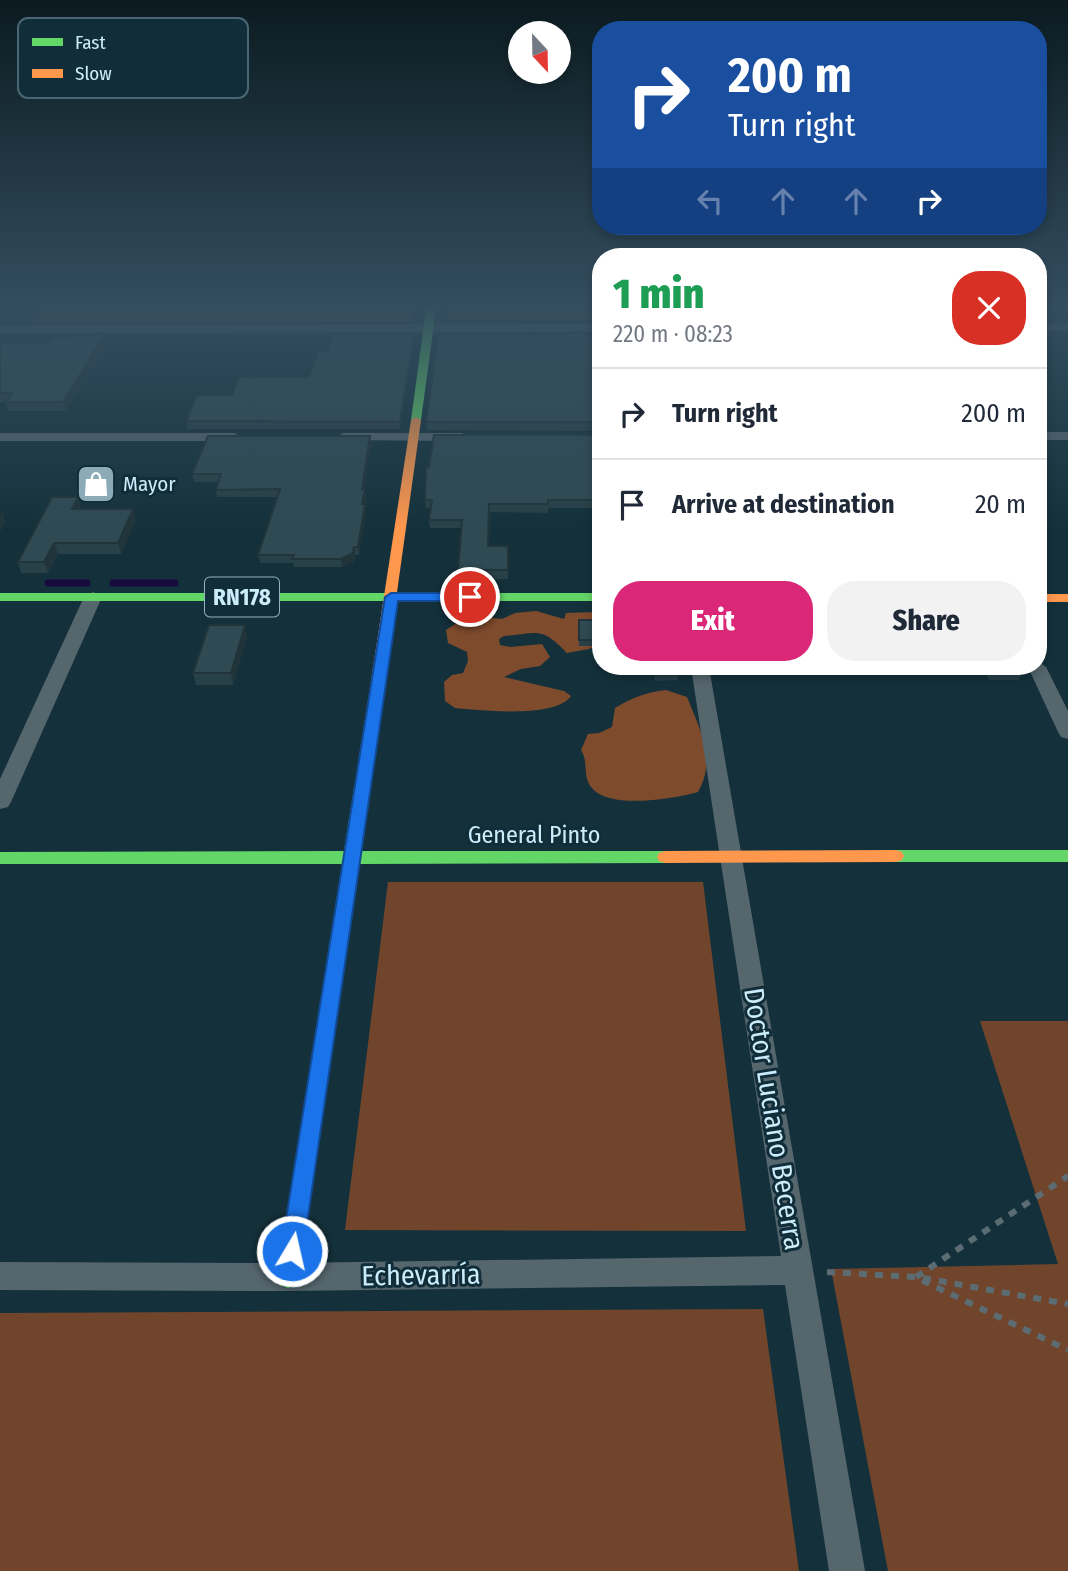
<!DOCTYPE html>
<html lang="en">
<head>
<meta charset="utf-8">
<style>
	:root { --surface:#fff; --page:#f2f2f3; --text:#1f2937; --muted:#747a83; --line:#e0e1e3; --accent:#db2777 }
	body { margin:0; font-family:"Fira Sans Condensed",sans-serif; background:var(--page); color:var(--text); height:100vh; display:flex; flex-direction:column; font-size:26px; white-space:nowrap }
	* { box-sizing:border-box; margin:0 }
	p { font-size:23px; color:var(--muted) }
	.icon { flex:none; width:38px; height:38px; fill:none; stroke:currentColor; stroke-width:2; stroke-linecap:round; stroke-linejoin:round }
	.map { position:relative; flex:1; overflow:hidden }
	.details { position:absolute; left:592px; top:248px; width:455px; height:427px; display:flex; flex-direction:column; background:var(--surface); border-radius:28px; box-shadow:0 4px 10px #0003 }
	.details>* { flex:none }
	.hud { position:absolute; left:592px; top:21px; width:455px; height:214px; border-radius:28px; box-shadow:0 4px 10px #0003; background:#1a4fa0; color:#fff; overflow:hidden }
	.needle { width:46px; rotate:158deg }
	.tools { position:absolute; left:508px; top:21px; display:grid; gap:14px }
	.tools a { display:grid; place-items:center; width:63px; height:63px; border-radius:50%; background:var(--surface); box-shadow:0 4px 10px #0003; font-size:35px }
	.pin { position:absolute; display:grid; place-items:center; width:60px; height:60px; color:#fff; margin:-30px; border:4px solid #fff; border-radius:50%; box-shadow:0 2px 7px #0007 }
	.me { position:absolute; width:77px; margin:-38px; rotate:9deg; stroke-linejoin:round; filter:drop-shadow(0 0 5px #0008) }
	.turn { display:flex; align-items:center; gap:24px; height:147px; padding:0 21px; font-size:32px }
	.turn .icon { width:91px; height:91px; stroke-width:2.5 }
	.turn b { display:block; font-size:49px; line-height:60px }
	.lanes { display:flex; align-items:center; height:66px; padding:0 21px; background:#0003; justify-content:center; gap:35px; direction:ltr }
	.lanes .off { opacity:.35 }
	.round { display:grid; place-items:center; flex:none; width:74px; height:74px; border-radius:28px; background:var(--page) }
	.headline { display:flex; align-items:center; justify-content:space-between; height:119px; padding:0 21px }
	h1 { font-size:42px; font-weight:800; line-height:52px; color:#1e9e55 }
	.cta { display:flex; gap:14px; margin-top:auto; padding:14px 21px }
	.cta a { flex:1; height:80px; border-radius:28px; background:var(--accent); color:#fff; font-size:28px; font-weight:800; line-height:80px; text-align:center }
	.cta a+a { background:var(--page); color:var(--text) }
	ul { padding:0; list-style:none }
	li { display:flex; align-items:center; gap:21px; height:91px; padding:0 21px; border-top:2px solid var(--line) }
	li div { flex:1 }
	li b { display:block; font-size:26px }
	li em { font-style:normal }
	.map>svg:first-child { display:block }
	.green { fill:#71452b }
	.forest { fill:#7e4b2d }
	.lines { fill:none; stroke-linecap:round; stroke-linejoin:round }
	.stream { stroke:#180a3f; stroke-width:7 }
	.path { stroke:#5c6c73; stroke-width:6; stroke-dasharray:8 8; stroke-linecap:butt }
	.street { fill:#55666d; fill-rule:evenodd }
	.fast { fill:#63d668; fill-rule:evenodd }
	.slow { fill:#ff974d; fill-rule:evenodd }
	.wall { fill:#284047 }
	.shaded-wall { fill:#21343a }
	.building { fill:#2f4a53; stroke:#21343a; stroke-width:2 }
	.route { fill:#1a73e8; stroke:#114b97; stroke-width:2 }
	.labels { text-anchor:middle; dominant-baseline:central; stroke-width:6; stroke-linejoin:round; paint-order:stroke }
	.far-poi-label { font-size:21px; fill:#cbecfb; stroke:#102d39; text-anchor:start }
	.shield { fill:#102d39; stroke:#93b3c1; stroke-width:2 }
	.shield-label { font-size:23px; font-weight:bold; fill:#cbecfb }
	.street-label { font-size:24px; fill:#cbecfb; stroke:#102d39 }
	.near-street-label { font-size:28px; fill:#cbecfb; stroke:#102d39 }
	.key { fill:#102d39; stroke:#486673; stroke-width:2 }
	.key-label { font-size:19px; fill:#cbecfb }
</style>
</head>
<body>
<div class="map">
<svg width="1068" height="1571" viewBox="0 0 1068 1571">
	<rect width="100%" height="100%" fill="#14313b"/>
	<g class="green">
		<path d="M43,309H413L410,322L34,323Z"/>
		<path d="M449,309H600V320H448Z"/>
		<path d="M388,882H703L746,1231L345,1230Z"/>
		<path d="M980,1021H1068V1571H888L831,1269L1058,1264Z"/>
		<path d="M763,1309L799,1571H0V1313Z"/>
	</g>
	<g class="forest">
		<path d="M536,611L564,619L566,613L595,612L599,619L596,632L598,644L589,649L567,653C541,626 539,633 504,636L499,639L500,645L510,647L542,644L550,657L540,666L521,669L504,677L564,691L571,696C555,719 481,710 455,708L445,701L444,682L452,675L463,673L468,661L467,652L448,643L446,630L460,621L486,617L502,619L515,613Z"/>
		<path d="M666,690L687,697C700,730 717,759 698,792C673,799 608,810 591,787C582,775 589,762 581,750L588,734L599,733L612,727L615,708C631,698 647,692 666,690Z"/>
	</g>
	<g class="lines">
		<g class="stream">
			<path d="M48,583H87"/>
			<path d="M113,583H175"/>
		</g>
		<g class="path">
			<path d="M827,1272L915,1277L1068,1350"/>
			<path d="M916,1277L1068,1176"/>
			<path d="M923,1278L1068,1304"/>
		</g>
		<g class="street">
			<rect x="1038" y="323" width="30" height="8"/>
			<path d="M600,324V332L0,333V325Z"/>
			<rect x="1038" y="432" width="30" height="8"/>
			<path d="M0,433H234L241,437L234,441H0Z"/>
			<path d="M343,433H462L469,437L462,441L338,440L336,437Z"/>
			<path d="M93,592L102,597L11,802L8,807L0,809V779L84,597Z"/>
			<path d="M1038,661L1046,667L1068,711V739L1061,737L1058,732L1028,667H1038Z"/>
			<path d="M691,667H709L865,1571H829L785,1285L288,1291L0,1290V1262L288,1263L781,1256Z"/>
		</g>
		<g class="fast">
			<path d="M426,309H436L421,420L416,423L411,420Z"/>
			<rect x="0" y="593" width="600" height="8"/>
			<path d="M374,702L381,707L361,851H665L671,853L673,857L671,861L665,863L359,864L299,1277L296,1285L288,1288L280,1285L277,1277L342,864H0V852L344,851L367,707Z"/>
			<path d="M896,850H1068V862H896L890,860L888,856L890,852Z"/>
		</g>
		<g class="slow">
			<path d="M416,417L421,420L381,707L374,712L367,707L411,420Z"/>
			<rect x="1038" y="594" width="30" height="8"/>
			<path d="M896,850L902,852L904,856L902,860L896,862L665,863L659,861L657,857L659,853L665,851Z"/>
		</g>
	</g>
	<g class="wall">
		<path d="M406,335H414V342L400,429H187L186,421L232,395L309,377L327,351Z"/>
		<path d="M587,335L600,336V431L427,430L426,422L524,336Z"/>
		<path d="M107,342L66,411H8L6,402H0V343Z"/>
		<path d="M600,435V508H548V513L490,512L489,546H508V579H459L458,570L462,528H430L429,520L431,508H426L425,500L429,467Z"/>
		<path d="M370,436L371,444L364,489L366,497L365,504L366,512L359,555H355L354,562L342,567H294L293,563H260L258,555L277,497H217L216,490L219,482H194L192,474Z"/>
		<path d="M81,508L136,520L121,554H58L48,573H21L18,562Z"/>
		<rect x="579" y="620" width="21" height="26"/>
		<path d="M245,625L247,636L233,685H196L193,673Z"/>
		<path d="M641,667H677L678,680L655,681L653,669H641Z"/>
		<path d="M983,667H1024L1019,680H989Z"/>
	</g>
	<g class="shaded-wall">
		<path d="M105,334L107,342L66,411L63,402Z"/>
		<path d="M414,335V342L400,429V422Z"/>
		<path d="M370,436L371,444L363,497L362,489Z"/>
		<path d="M365,489L366,497L363,512L362,504Z"/>
		<path d="M78,497L81,508L72,509Z"/>
		<path d="M365,504L366,512L359,555L358,547Z"/>
		<path d="M133,509L136,520L121,554L118,543Z"/>
		<path d="M2,511L6,522L0,532V515Z"/>
		<path d="M54,543L58,554L48,573L44,562Z"/>
		<path d="M354,547L355,555L354,562L342,567L341,559Z"/>
		<path d="M245,625L247,636L233,685L231,673Z"/>
	</g>
	<g class="building">
		<path d="M580,332L587,335L600,336V422H426L438,335L524,336Z"/>
		<path d="M333,333H406L405,335H414L400,422L186,421L197,395H232L239,377H309L318,351H327Z"/>
		<path d="M105,334L63,402H6L12,393H0V343H45L54,337Z"/>
		<path d="M434,435H600V500H548V504H489L488,546H508V570H458L462,520H429L432,500H425L426,467H429Z"/>
		<path d="M208,436H370L362,489H365L362,504H365L358,547H354L353,553L341,559H292L294,555H258L280,489L216,490L221,474H192Z"/>
		<path d="M52,497H78L72,509H133L118,543H54L44,562H18Z"/>
		<rect x="579" y="620" width="21" height="20"/>
		<path d="M209,625H245L231,673H193Z"/>
		<path d="M654,667H677L678,675H655Z"/>
	</g>
	<linearGradient id="sky" x2="0" y2="1"><stop stop-color="#0b1b20"/><stop offset="0.58" stop-color="#344e60"/><stop offset="1" stop-color="#344e60" stop-opacity="0"/></linearGradient>
	<rect width="1068" height="529" fill="url(#sky)"/>
	<path class="route" d="M391,593H470L476,597L470,601H398L303,1251L300,1259L292,1262L284,1259L281,1251L385,597Z"/>
	<defs>
		<g id="shop-square" transform="scale(2.0125)"><rect x="-9" y="-9" width="18" height="18" rx="4" fill="#8babb8" stroke="#102d39"/><path d="M-5-2.5h2.3a2.7 3.5 0 0 1 5.4 0H5L5.5 6h-11ZM-1.5-2.5h3a1.5 2.3 0 0 0-3 0Z" fill="#fff"/></g>
	</defs>
	<g fill-rule="evenodd">
		<use href="#shop-square" x="96" y="484"/>
	</g>
	<g class="labels">
		<g class="far-poi-label">
			<text x="123" y="484">Mayor</text>
		</g>
		<rect class="shield" x="205" y="577.5" width="74" height="39" rx="5"/>
		<g class="shield-label">
			<text x="242" y="597">RN178</text>
		</g>
		<g class="street-label">
			<text x="534" y="835">General Pinto</text>
		</g>
		<g class="near-street-label">
			<text transform="translate(774 1119) rotate(81)">Doctor Luciano Becerra</text>
			<text transform="translate(421 1275) rotate(-1)">Echevarría</text>
		</g>
	</g>
	<rect x="18" y="18" width="230" height="80" rx="10" class="key"/>
	<rect x="32" y="38" width="31" height="8" fill="#63d668"/>
	<rect x="32" y="69" width="31" height="9" fill="#ff974d"/>
	<g class="key-label">
		<text x="75" y="49">Fast</text>
		<text x="75" y="80">Slow</text>
	</g>
</svg>
<div class="tools">
<a><svg class="needle" viewBox="-14 -14 28 28"><path d="M0-13l5 13h-10z" fill="#e53935"/><path d="M0 13l5-13h-10z" fill="#747a83"/></svg></a>
</div>
<div class="pin" style="left:470px;top:597px;background:#d93025"><svg class="icon" aria-label="arrive" viewBox="0 0 24 24"><path d="M6 21V4h12l-3 4 3 4H6"/></svg></div>
<svg class="me" style="left:292px;top:1251px" viewBox="-20 -20 40 40"><circle r="17" fill="#1a73e8" stroke="#fff" stroke-width="3"/><path d="M0-11L8 9 0 5-8 9z" fill="#fff"/></svg>
<div class="hud">
<div class="turn"><svg class="icon" aria-label="right" viewBox="0 0 24 24"><path d="M7 20v-9h11M14 6l5 5-5 5"/></svg><div><b>200 m</b>Turn right</div></div>
<div class="lanes"><svg class="icon off" aria-label="left" viewBox="0 0 24 24"><path d="M17 20v-9H6M10 6l-5 5 5 5"/></svg><svg class="icon off" aria-label="ahead" viewBox="0 0 24 24"><path d="M12 20V5M6 11l6-6 6 6"/></svg><svg class="icon off" aria-label="ahead" viewBox="0 0 24 24"><path d="M12 20V5M6 11l6-6 6 6"/></svg><svg class="icon" aria-label="right" viewBox="0 0 24 24"><path d="M7 20v-9h11M14 6l5 5-5 5"/></svg></div>
</div>
<section class="details">
<div class="headline"><div><h1>1 min</h1><p>220 m · 08:23</p></div><a class="round" style="background:#d93025;color:#fff"><svg class="icon" aria-label="close" viewBox="0 0 24 24"><path d="M6 6l12 12M18 6L6 18"/></svg></a></div>
<ul>
<li><svg class="icon" aria-label="right" viewBox="0 0 24 24"><path d="M7 20v-9h11M14 6l5 5-5 5"/></svg><div><b>Turn right</b></div><em>200 m</em></li>
<li><svg class="icon" aria-label="arrive" viewBox="0 0 24 24"><path d="M6 21V4h12l-3 4 3 4H6"/></svg><div><b>Arrive at destination</b></div><em>20 m</em></li>
</ul>
<div class="cta"><a>Exit</a><a>Share</a></div>
</section>
</div>
</body>
</html>
